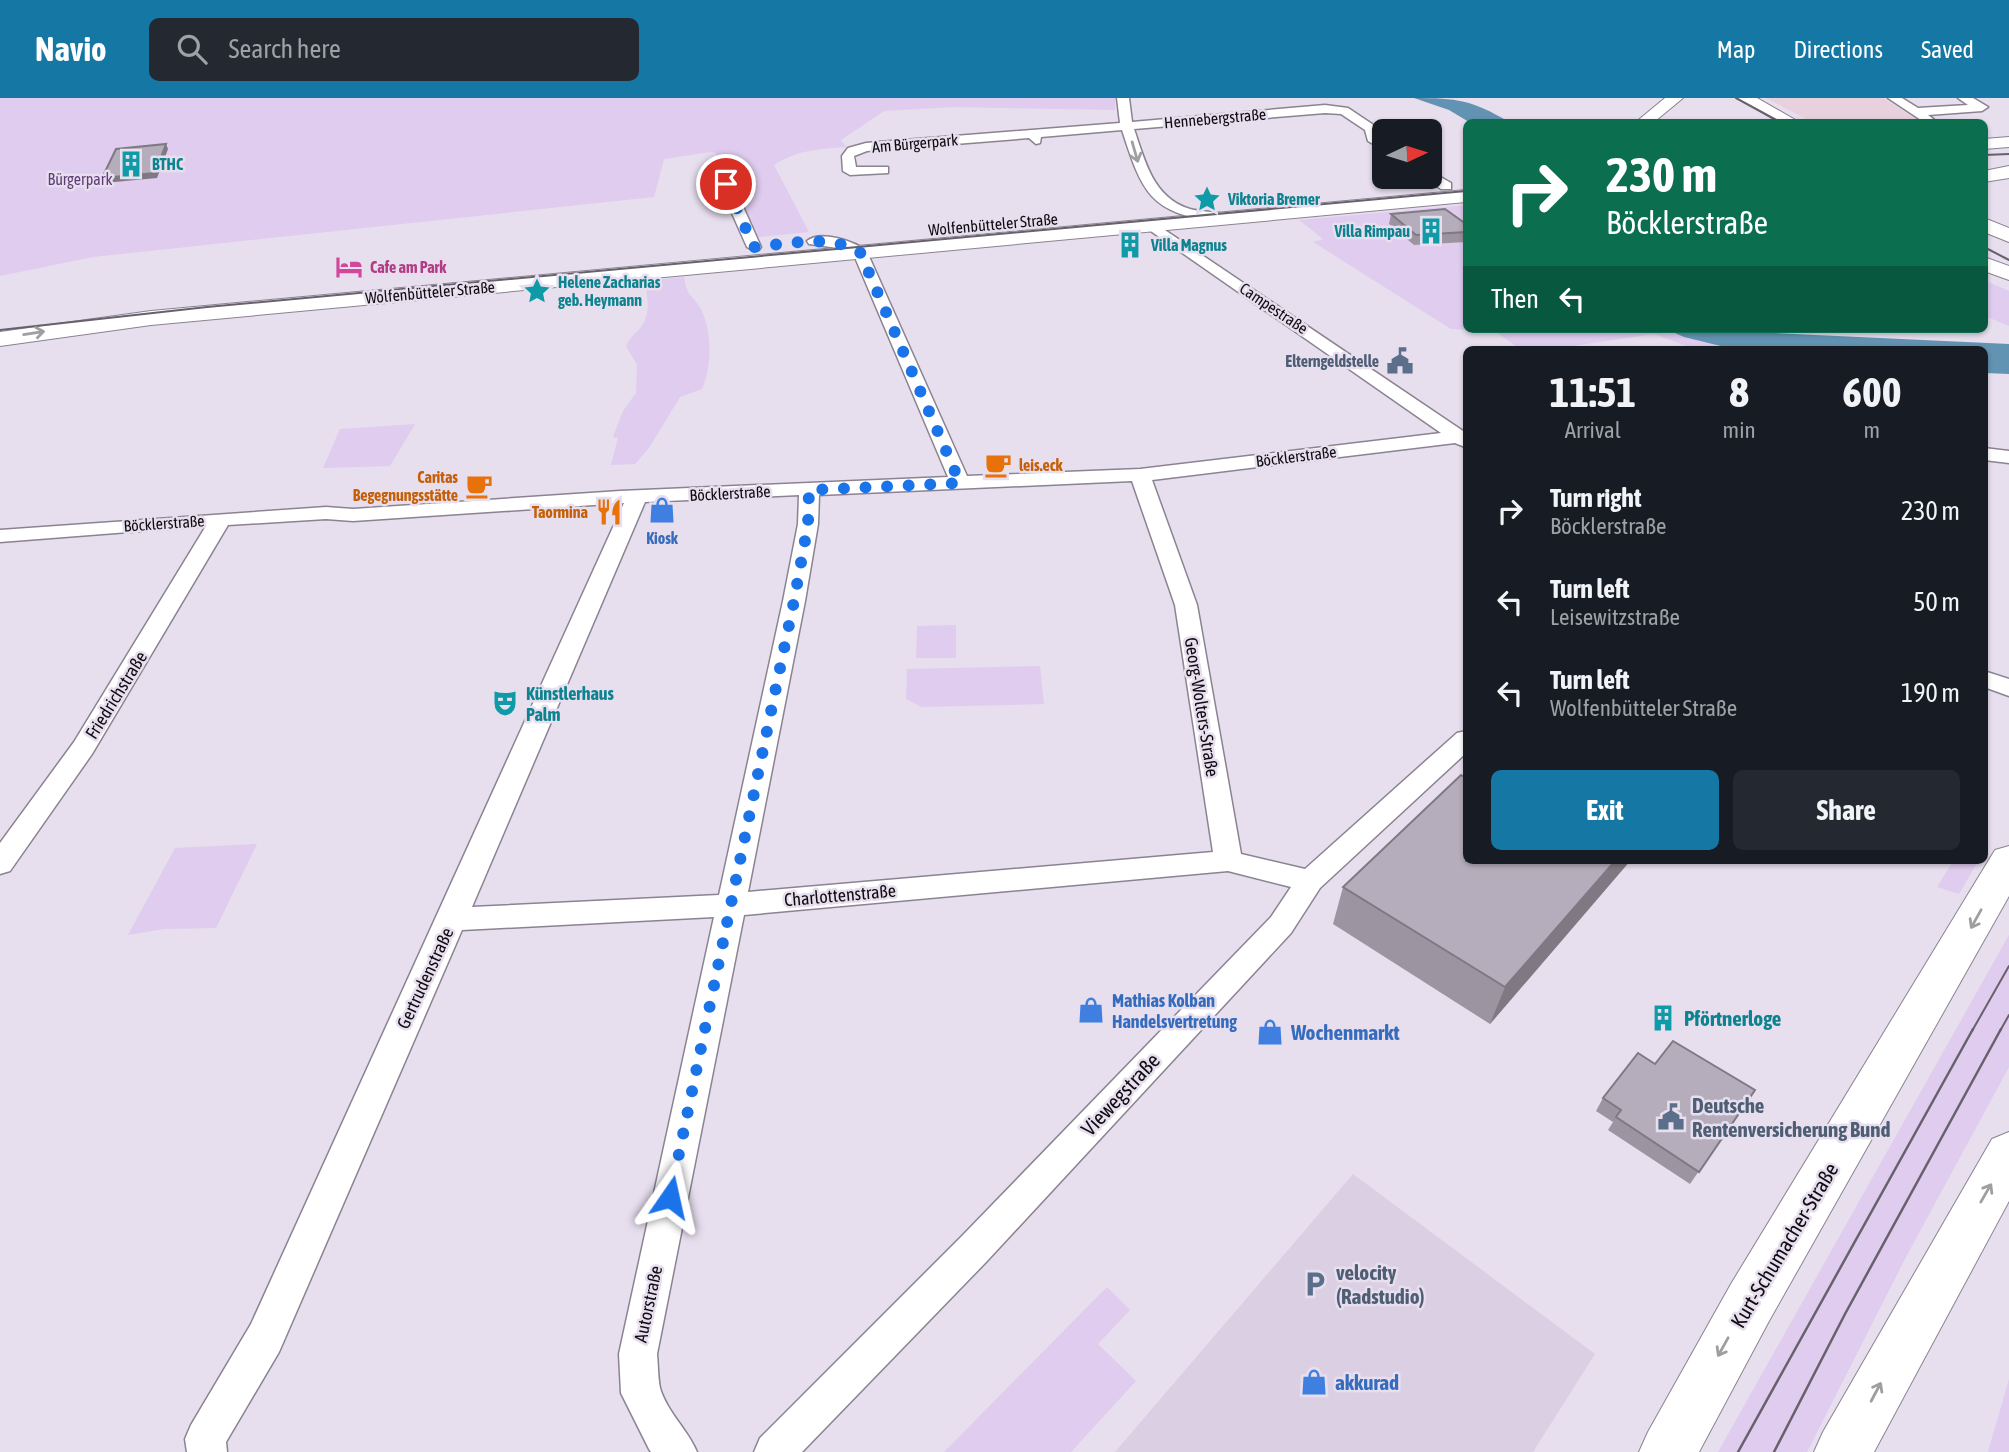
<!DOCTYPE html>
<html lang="en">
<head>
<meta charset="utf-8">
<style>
	:root { --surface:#171b24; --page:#242831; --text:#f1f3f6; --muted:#9ea1a6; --accent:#1577a4 }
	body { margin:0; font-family:"Asap Condensed",sans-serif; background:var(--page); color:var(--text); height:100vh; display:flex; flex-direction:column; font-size:26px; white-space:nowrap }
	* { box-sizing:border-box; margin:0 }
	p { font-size:23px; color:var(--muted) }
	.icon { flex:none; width:38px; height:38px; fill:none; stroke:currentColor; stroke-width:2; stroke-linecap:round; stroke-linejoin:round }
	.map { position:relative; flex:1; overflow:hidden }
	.side { position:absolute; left:1463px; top:248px; width:525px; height:518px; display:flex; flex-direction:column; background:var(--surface); border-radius:10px; box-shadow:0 2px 5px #0004 }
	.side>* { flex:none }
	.top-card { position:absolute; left:1463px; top:21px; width:525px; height:214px; border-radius:10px; box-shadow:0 2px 5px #0004; background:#0b6e4f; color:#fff; overflow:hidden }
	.needle { width:46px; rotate:86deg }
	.buttons { position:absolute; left:1372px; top:21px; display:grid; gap:14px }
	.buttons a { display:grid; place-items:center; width:70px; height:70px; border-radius:10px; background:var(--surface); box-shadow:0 2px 5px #0004; font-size:35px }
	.pin { position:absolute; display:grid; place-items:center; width:60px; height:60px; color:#fff; margin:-30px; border:4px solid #fff; border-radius:50%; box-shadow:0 2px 7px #0007 }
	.me { position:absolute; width:77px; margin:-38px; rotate:11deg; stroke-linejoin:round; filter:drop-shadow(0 0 5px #0008) }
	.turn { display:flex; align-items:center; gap:24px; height:147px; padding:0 28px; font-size:32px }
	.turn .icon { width:91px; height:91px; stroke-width:2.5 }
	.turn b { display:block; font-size:49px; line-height:60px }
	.then { display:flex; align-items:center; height:66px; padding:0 28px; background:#0003; gap:14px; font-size:26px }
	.eta { display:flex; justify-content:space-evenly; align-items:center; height:119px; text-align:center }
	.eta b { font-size:42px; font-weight:700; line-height:49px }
	.cta { display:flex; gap:14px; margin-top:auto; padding:14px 28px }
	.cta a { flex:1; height:80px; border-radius:10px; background:var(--accent); color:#fff; font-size:28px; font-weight:700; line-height:80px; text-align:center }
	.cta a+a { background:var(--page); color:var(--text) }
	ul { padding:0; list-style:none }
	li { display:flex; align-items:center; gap:21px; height:91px; padding:0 28px }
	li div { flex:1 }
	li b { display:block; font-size:26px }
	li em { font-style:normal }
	header { display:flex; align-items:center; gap:42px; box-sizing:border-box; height:98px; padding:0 35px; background:var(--accent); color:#fff }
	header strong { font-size:33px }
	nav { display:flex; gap:38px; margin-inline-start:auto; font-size:24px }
	.search { width:490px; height:63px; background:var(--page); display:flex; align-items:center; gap:18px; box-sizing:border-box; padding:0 24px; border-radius:10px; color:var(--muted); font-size:26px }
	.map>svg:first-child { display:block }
	.built { fill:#dbcfe4 }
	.education { fill:#e8d1dd }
	.green { fill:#dfccee }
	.water { fill:#6393b2 }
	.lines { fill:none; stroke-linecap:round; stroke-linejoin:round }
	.minor-casing { stroke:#8b8391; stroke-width:3 }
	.secondary-casing { stroke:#8b8391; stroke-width:2 }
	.minor { fill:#fff; fill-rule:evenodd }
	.secondary { fill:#fff; fill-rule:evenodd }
	.tram-far1 { stroke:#67616b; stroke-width:2 }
	.tram { stroke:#67616b; stroke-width:2.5 }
	.wall { fill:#9c95a1 }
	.shaded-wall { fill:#7f7983 }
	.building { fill:#b5adbb; stroke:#7f7983; stroke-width:2 }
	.oneway { stroke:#9f9ea0 }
	.route { stroke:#1a73e8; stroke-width:12; stroke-dasharray:0 21.6 }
	.labels { text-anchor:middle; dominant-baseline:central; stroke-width:5; stroke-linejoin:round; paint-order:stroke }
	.far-street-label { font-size:16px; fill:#0f0c11; stroke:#e7deee }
	.far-culture-label { font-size:16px; font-weight:bold; fill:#0d838f; stroke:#e7deee; text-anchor:start }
	.far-park-label { font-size:16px; fill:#603d77; stroke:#e7deee }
	.far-hotel-label { font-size:16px; font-weight:bold; fill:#b23c85; stroke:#e7deee; text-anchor:start }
	.far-service-label { font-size:16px; font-weight:bold; fill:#4e5e75; stroke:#e7deee; text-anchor:end }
	.far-food-label { font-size:16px; font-weight:bold; fill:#c56008; stroke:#e7deee; text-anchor:end }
	.far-shop-label { font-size:16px; font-weight:bold; fill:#366cbe; stroke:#e7deee }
	.culture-label { font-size:18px; font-weight:bold; fill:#0d838f; stroke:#e7deee; text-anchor:start }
	.street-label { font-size:18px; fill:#0f0c11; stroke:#e7deee }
	.shop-label { font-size:18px; font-weight:bold; fill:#366cbe; stroke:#e7deee; text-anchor:start }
	.near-culture-label { font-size:21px; font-weight:bold; fill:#0d838f; stroke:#e7deee; text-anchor:start }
	.near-shop-label { font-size:21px; font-weight:bold; fill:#366cbe; stroke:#e7deee; text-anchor:start }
	.near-street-label { font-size:21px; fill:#0f0c11; stroke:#e7deee }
	.near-service-label { font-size:21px; font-weight:bold; fill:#4e5e75; stroke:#e7deee; text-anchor:start }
</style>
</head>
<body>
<header>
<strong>Navio</strong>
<div class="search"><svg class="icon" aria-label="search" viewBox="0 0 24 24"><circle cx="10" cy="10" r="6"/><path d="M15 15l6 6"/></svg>Search here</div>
<nav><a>Map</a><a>Directions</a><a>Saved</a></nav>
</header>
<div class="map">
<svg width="2009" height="1354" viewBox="0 0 2009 1354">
	<rect width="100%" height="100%" fill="#e7deee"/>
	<path class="built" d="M1353,1076L1595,1256L1533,1354H1115Z"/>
	<path class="education" d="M1766,0H1883L1921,24H1812Z"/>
	<g class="green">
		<path d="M0,0H1115V12L954,9L884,13L841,42L846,49C819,51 797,52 774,67L809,134L750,140L726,86L716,55L711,54L664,61L654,99L93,159L0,178Z"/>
		<path d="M1466,107V231H1666L1735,252H1697L1654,236L1546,252H1521L1495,233L1451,231L1313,144L1323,141L1299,122Z"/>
		<path d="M684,179C688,200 689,193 699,208C713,230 712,269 702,291L680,299L649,350L635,366L611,367L618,340L613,339L623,313L636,295L637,267L626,248C630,239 635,236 641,229C651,216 648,198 644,183Z"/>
		<path d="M1984,182L2009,193V228L1985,218Z"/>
		<path d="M415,326L390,368L323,370L340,331Z"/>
		<path d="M956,527V560H916L917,528Z"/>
		<path d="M1040,568L1044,606L922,609L906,601L907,571Z"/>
		<path d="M257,746L216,830L164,831L128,837L175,750Z"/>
		<path d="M1953,763H1978L1959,796L1937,789Z"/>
		<path d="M2009,837V969L1907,1157L1807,1354H1718Z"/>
		<path d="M1107,1189L1130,1212L1098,1246L1136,1283L1071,1354H944Z"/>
		<path d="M2009,1281V1354H1988Z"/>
	</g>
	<g class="water">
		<path d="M1414,0C1457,0 1472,2 1509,24H1469L1449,12Z"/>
		<path d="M1666,231H1750L1774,235L2009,246V276L1985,275L1984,252H1737L1684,239Z"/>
	</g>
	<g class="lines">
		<g class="minor-casing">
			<g id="minor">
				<path d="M1117,0H1129L1132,24L1325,7L1348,10L1375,28L1378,38L1384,43V52L1368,43L1365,32L1341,16L1325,15L1134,31C1145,63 1153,100 1190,111C1200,114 1212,113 1223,116L1225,119L1218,123C1149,116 1142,93 1122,32L1041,39L1040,45L1036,46L1029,40L867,53L854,58L856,69H888V75L850,77L843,73L842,58L848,50L866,45L1120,25Z"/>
				<path d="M1888,0H1902L1918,10L1968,7L1958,0H1973L1988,9L1982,13L1928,17L1937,24H1924Z"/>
				<path d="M1430,73L1451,85V91H1441L1425,80L1430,79Z"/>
				<path d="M726,82L733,86L761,149L759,152L754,153L747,149L719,86Z"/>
				<path d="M1150,122L1463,333L1466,332L1465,349L1455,345L1152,382L1197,507L1241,756L1305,771L1457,635L1466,633V655L1320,790L1291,835L987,1163L802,1354H754L760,1340L961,1139L1271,819L1291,789L1228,773L744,817L657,1256C658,1267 658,1280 660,1290C667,1314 688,1332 697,1354H651L649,1351L621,1295L619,1256L714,819L462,832L279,1254L226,1344L227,1354H187L185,1341L191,1327L251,1226L624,405L353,423L326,421L228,427L92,656L10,773L0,776V745L74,644L206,428L0,444V432L326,409L353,411L620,393L948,379L854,157L838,150L809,146L807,143C820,132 856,143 867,154L967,378L1140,371L1441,335L1145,129L1143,126ZM1132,383L1175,507L1213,754L748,794L805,503L818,426L819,397ZM799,397L798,426L783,503L719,797L472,809L645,404Z"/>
				<path d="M1984,350L2009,353V365L1984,362Z"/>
				<path d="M1984,573L2009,581V598L1984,589Z"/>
			</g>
		</g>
		<g class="secondary-casing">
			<g id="secondary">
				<path d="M1665,0H1683L1654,24H1636Z"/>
				<path d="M1737,0H1757L1799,24H1779Z"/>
				<path d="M2009,39V49L1984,51V41Z"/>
				<path d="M2009,68V80L1984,84V73Z"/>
				<path d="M1466,92V104L151,227L0,248V234L151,213Z"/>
				<path d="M1984,120L2009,130V144L1984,134Z"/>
				<path d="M1984,159L2009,168V182L1984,173Z"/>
				<path d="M2009,748V798L1769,1223L1699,1354H1639L1648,1334L1731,1186L1995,752Z"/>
				<path d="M2009,1034V1103L1874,1354H1814L1823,1334L1992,1041Z"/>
			</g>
		</g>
		<use href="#minor" class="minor"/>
		<use href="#secondary" class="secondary"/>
		<g class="tram-far1">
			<path d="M1736,0L1780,24"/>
			<path d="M1984,57L2009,56"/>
			<path d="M1984,149L2009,162"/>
			<path d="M0,232L207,209L1466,93"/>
			<path d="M1972,933L2009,868"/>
			<path d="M2000,933L2009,917"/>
		</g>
		<g class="tram">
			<path d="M1738,1354L1973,931"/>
			<path d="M1774,1354L1845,1216L2001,931"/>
		</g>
	</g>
	<g class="wall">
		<path d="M1391,116L1466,126V144L1414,147L1389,126Z"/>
		<path d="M1466,763H1630L1490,926L1333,826L1343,789Z"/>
		<path d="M1655,966L1755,992L1690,1086L1608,1032L1613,1024L1596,1013L1603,1000Z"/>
	</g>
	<g class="shaded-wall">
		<path d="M166,46L168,51L157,80L104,85L102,80Z"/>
		<path d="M1615,763H1630L1490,926L1505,889Z"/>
	</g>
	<g class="building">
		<path d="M166,46L155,75L102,80L116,51Z"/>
		<path d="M1445,111L1466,126V134L1416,137L1391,116Z"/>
		<path d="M1461,677L1466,680V763H1615L1505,889L1343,789Z"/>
		<path d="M1673,943L1755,992L1699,1074L1616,1019L1621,1012L1603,1000L1638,955L1655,966Z"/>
	</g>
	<defs><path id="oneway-shaft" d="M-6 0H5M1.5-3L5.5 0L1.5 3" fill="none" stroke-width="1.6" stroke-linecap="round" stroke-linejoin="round" transform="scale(1.75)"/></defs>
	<g class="oneway">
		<use href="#oneway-shaft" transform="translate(1135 54) rotate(74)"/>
		<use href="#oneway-shaft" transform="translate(34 235) rotate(-9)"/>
		<use href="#oneway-shaft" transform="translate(1976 821) rotate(119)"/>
		<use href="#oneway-shaft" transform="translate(1986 1095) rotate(-60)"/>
		<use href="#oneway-shaft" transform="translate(1723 1249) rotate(119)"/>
		<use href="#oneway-shaft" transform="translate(1876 1294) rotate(-62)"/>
	</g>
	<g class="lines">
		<path class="route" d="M670,1099L794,503L808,426L809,392L960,385L860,154C829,136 788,146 754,149L726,86"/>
	</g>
	<defs>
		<g id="building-bare" transform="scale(2.1)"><path d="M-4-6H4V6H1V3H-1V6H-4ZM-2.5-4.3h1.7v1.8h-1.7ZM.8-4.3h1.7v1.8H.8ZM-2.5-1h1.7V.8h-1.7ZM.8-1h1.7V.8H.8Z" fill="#0f9aa8" stroke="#e7deee" stroke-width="2.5" paint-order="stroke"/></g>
		<g id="sight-bare" transform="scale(2.1)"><path d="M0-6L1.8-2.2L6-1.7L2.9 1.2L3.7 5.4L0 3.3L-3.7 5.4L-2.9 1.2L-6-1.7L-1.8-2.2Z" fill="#0f9aa8" stroke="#e7deee" stroke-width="2.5" paint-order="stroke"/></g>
		<g id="hotel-bare" transform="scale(2.1)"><path d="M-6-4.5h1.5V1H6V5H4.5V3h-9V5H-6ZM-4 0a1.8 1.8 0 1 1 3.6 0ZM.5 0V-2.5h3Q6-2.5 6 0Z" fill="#d1479c" stroke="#e7deee" stroke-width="2.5" paint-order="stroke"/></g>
		<g id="civic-bare" transform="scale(2.1)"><path d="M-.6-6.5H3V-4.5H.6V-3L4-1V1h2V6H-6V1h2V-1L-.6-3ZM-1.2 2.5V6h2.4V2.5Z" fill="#5c6f8a" stroke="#e7deee" stroke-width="2.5" paint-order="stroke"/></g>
		<g id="cafe-bare" transform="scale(2.1)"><path d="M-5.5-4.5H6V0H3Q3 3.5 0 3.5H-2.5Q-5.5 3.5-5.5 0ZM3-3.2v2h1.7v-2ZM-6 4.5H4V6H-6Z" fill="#e8710a" stroke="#e7deee" stroke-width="2.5" paint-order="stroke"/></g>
		<g id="shop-bare" transform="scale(2.1)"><path d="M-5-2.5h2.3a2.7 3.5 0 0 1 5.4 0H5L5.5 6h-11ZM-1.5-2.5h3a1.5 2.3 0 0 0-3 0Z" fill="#3f7fe0" stroke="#e7deee" stroke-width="2.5" paint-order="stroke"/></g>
		<g id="restaurant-bare" transform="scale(2.1)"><path d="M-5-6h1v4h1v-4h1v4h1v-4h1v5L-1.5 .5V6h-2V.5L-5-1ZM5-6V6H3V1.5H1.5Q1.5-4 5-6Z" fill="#e8710a" stroke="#e7deee" stroke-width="2.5" paint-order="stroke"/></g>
		<g id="theatre-bare" transform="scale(2.1)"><path d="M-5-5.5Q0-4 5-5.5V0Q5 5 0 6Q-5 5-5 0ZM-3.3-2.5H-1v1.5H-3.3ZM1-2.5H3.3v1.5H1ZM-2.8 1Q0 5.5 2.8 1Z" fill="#0f9aa8" stroke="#e7deee" stroke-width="2.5" paint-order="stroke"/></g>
		<g id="parking-bare" transform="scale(2.1)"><path d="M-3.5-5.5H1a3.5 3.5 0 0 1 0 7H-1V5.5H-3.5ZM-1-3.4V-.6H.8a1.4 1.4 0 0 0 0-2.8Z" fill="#5c6f8a" stroke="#e7deee" stroke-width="2.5" paint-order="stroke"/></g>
	</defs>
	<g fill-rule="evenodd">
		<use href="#building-bare" x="131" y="66"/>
		<use href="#sight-bare" x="1207" y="101"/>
		<use href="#building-bare" x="1431" y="133"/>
		<use href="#building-bare" x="1130" y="147"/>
		<use href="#hotel-bare" x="349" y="169"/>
		<use href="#sight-bare" x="537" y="193"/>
		<use href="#civic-bare" x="1400" y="263"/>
		<use href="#cafe-bare" x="998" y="367"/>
		<use href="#cafe-bare" x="479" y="388"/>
		<use href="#shop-bare" x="662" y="412"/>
		<use href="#restaurant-bare" x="609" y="414"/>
		<use href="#theatre-bare" x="505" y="605"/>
		<use href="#shop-bare" x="1091" y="912"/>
		<use href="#building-bare" x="1663" y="920"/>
		<use href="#shop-bare" x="1270" y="934"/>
		<use href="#civic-bare" x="1671" y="1019"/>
		<use href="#parking-bare" x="1315" y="1186"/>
		<use href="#shop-bare" x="1314" y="1284"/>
	</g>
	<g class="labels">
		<g class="far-street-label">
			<text transform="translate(1215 20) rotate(-5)">Hennebergstraße</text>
			<text transform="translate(915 45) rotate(-5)">Am Bürgerpark</text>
			<text transform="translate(993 126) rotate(-5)">Wolfenbütteler Straße</text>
			<text transform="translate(430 194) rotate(-5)">Wolfenbütteler Straße</text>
			<text transform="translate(1274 210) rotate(34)">Campestraße</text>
			<text transform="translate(1296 358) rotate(-7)">Böcklerstraße</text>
			<text transform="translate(730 395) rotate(-3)">Böcklerstraße</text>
			<text transform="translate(164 425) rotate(-4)">Böcklerstraße</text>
		</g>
		<g class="far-culture-label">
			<text x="152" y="66">BTHC</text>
			<text x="1228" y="101">Viktoria Bremer</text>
			<text x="1410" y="133" text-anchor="end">Villa Rimpau</text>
			<text x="1151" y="147">Villa Magnus</text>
			<text x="558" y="184">Helene Zacharias<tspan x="558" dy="18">geb. Heymann</tspan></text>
		</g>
		<g class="far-park-label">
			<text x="80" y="81">Bürgerpark</text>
		</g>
		<g class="far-hotel-label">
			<text x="370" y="169">Cafe am Park</text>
		</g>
		<g class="far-service-label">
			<text x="1379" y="263">Elterngeldstelle</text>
		</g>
		<g class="far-food-label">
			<text x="1019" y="367" text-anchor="start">leis.eck</text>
			<text x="458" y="379">Caritas<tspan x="458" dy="18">Begegnungsstätte</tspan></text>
			<text x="588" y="414">Taormina</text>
		</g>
		<g class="far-shop-label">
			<text x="662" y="440">Kiosk</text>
		</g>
		<g class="culture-label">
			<text x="526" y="595">Künstlerhaus<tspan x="526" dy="21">Palm</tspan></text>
		</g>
		<g class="street-label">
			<text transform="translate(116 597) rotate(-58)">Friedrichstraße</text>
			<text transform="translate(1202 609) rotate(81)">Georg-Wolters-Straße</text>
			<text transform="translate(840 797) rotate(-5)">Charlottenstraße</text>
			<text transform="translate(425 880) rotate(-65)">Gertrudenstraße</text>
			<text transform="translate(648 1206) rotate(-78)">Autorstraße</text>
		</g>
		<g class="shop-label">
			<text x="1112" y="902">Mathias Kolban<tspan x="1112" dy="21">Handelsvertretung</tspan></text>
		</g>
		<g class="near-culture-label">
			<text x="1684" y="920">Pförtnerloge</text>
		</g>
		<g class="near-shop-label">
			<text x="1291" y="934">Wochenmarkt</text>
			<text x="1335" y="1284">akkurad</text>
		</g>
		<g class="near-street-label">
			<text transform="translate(1120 996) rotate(-47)">Viewegstraße</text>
			<text transform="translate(1784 1147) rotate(-59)">Kurt-Schumacher-Straße</text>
		</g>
		<g class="near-service-label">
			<text x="1692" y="1007">Deutsche<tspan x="1692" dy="24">Rentenversicherung Bund</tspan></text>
			<text x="1336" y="1174">velocity<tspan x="1336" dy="24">(Radstudio)</tspan></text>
		</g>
	</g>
</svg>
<div class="buttons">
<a><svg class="needle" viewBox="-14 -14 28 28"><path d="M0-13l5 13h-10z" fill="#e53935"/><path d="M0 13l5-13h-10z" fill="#9ea1a6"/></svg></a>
</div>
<div class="pin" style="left:726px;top:86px;background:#d93025"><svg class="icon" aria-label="arrive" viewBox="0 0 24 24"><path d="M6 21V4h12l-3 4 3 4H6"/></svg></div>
<svg class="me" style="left:670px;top:1099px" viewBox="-20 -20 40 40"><path d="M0-17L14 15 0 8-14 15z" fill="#1a73e8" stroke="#fff" stroke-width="4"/></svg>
<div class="top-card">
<div class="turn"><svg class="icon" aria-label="right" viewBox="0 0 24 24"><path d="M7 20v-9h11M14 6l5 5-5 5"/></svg><div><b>230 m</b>Böcklerstraße</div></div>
<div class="then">Then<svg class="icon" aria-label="left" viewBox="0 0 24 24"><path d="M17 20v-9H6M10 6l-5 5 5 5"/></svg></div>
</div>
<section class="side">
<div class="eta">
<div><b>11:51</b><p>Arrival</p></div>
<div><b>8</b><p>min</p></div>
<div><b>600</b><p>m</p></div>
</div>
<ul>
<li><svg class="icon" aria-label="right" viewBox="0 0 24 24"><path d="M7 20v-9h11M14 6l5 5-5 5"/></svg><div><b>Turn right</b><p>Böcklerstraße</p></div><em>230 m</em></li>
<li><svg class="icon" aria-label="left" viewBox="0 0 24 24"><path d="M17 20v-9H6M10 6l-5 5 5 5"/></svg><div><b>Turn left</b><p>Leisewitzstraße</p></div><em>50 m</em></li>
<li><svg class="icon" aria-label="left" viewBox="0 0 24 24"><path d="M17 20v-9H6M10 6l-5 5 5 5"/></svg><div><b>Turn left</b><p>Wolfenbütteler Straße</p></div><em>190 m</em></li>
</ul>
<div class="cta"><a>Exit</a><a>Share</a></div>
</section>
</div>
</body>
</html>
